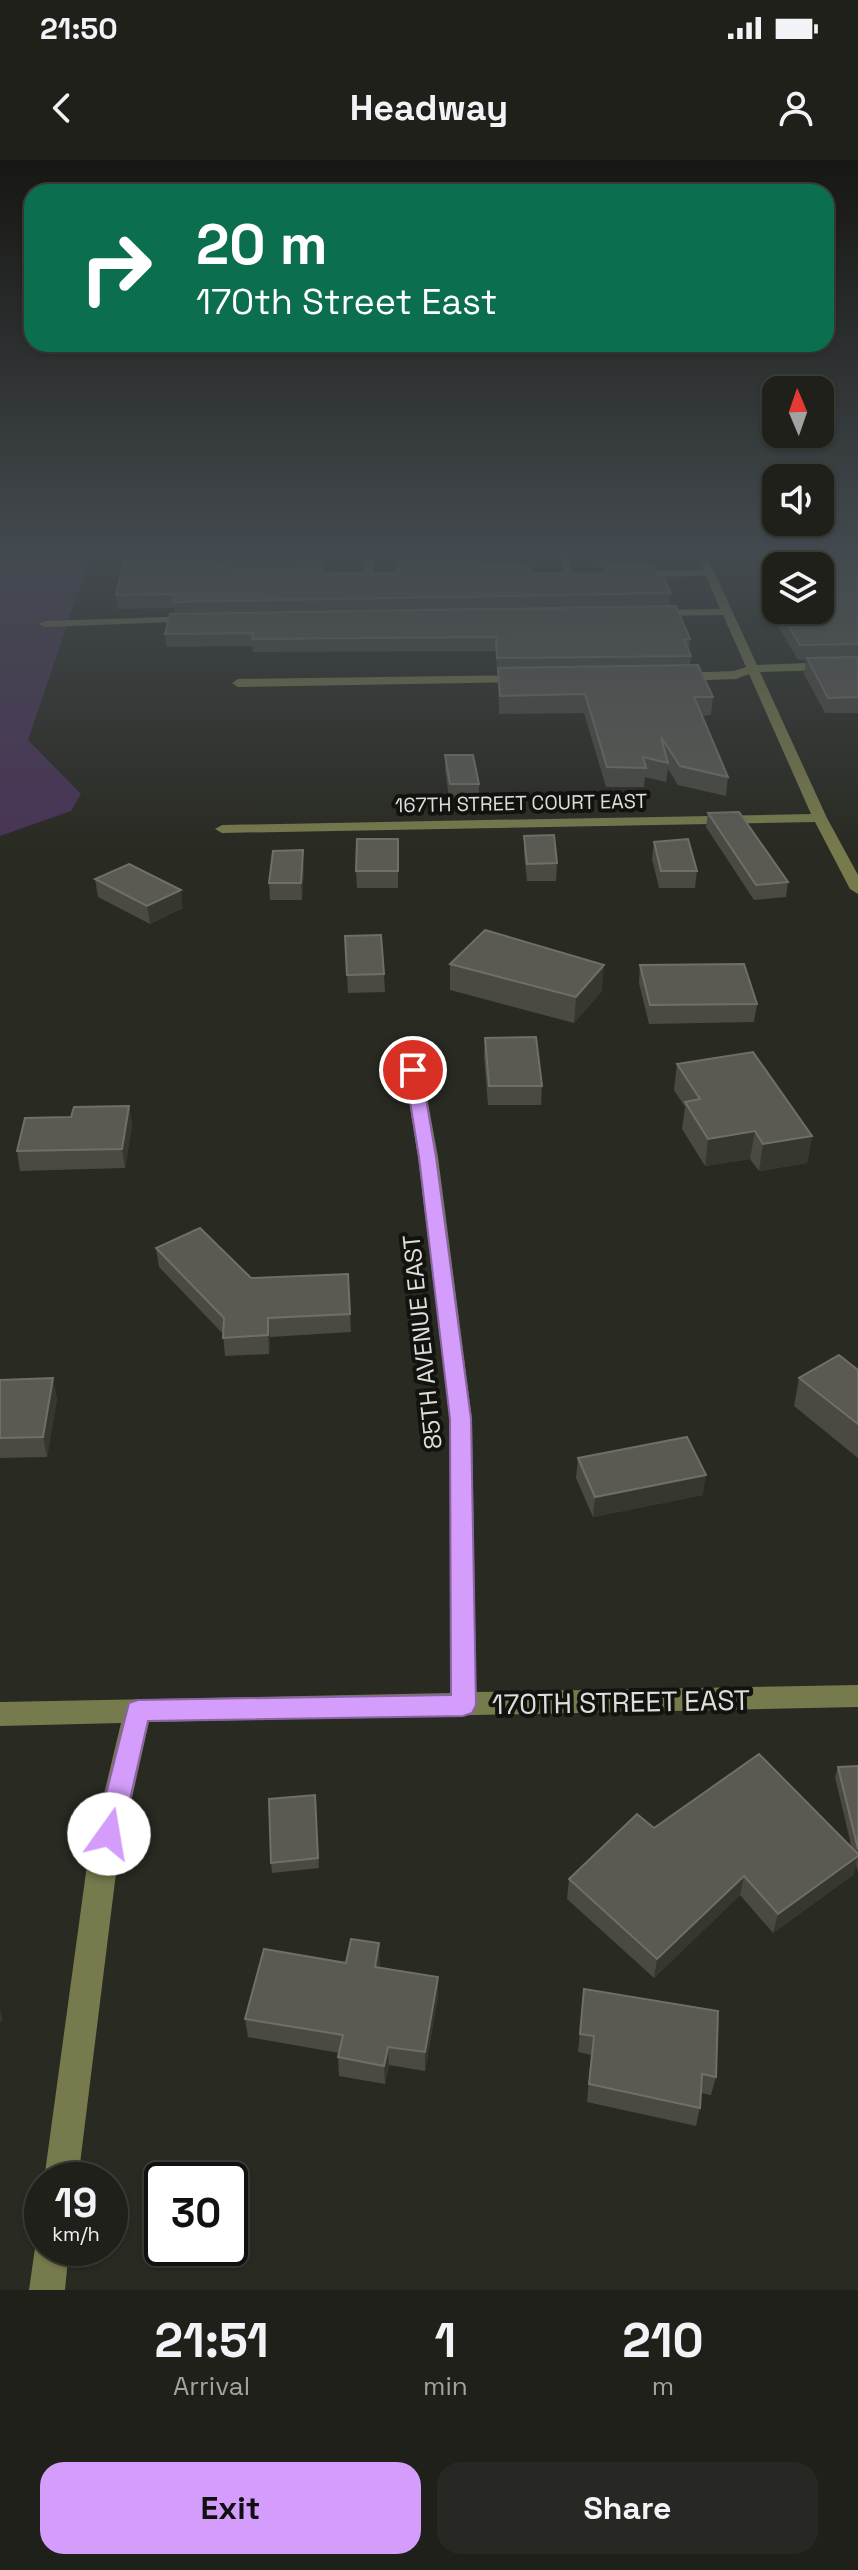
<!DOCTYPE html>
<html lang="en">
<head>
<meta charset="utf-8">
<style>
	:root { --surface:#1f201a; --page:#272823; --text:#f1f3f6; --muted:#a1a3a2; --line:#3c3e39; --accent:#d49cfb }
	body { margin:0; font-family:"Space Grotesk",sans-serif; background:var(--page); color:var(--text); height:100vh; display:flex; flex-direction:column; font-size:30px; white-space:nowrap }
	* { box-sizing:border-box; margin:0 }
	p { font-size:26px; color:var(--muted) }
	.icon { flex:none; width:44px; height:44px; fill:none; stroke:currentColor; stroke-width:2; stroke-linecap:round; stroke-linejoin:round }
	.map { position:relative; height:2130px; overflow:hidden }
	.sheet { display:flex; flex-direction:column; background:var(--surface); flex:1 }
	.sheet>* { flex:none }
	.guide { position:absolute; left:24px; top:24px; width:810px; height:168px; border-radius:24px; box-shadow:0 2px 6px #0004,0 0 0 2px var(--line); background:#0b6e4f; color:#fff; overflow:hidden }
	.needle { width:52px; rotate:358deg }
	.fabs { position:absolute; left:762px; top:216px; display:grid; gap:16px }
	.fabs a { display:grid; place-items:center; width:72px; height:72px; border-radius:16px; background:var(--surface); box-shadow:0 2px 6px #0004,0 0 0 2px var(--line); font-size:40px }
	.speed { position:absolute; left:24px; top:2002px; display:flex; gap:16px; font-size:40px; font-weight:700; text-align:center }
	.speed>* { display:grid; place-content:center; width:104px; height:104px; border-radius:50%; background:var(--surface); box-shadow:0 2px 6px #0004,0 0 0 2px var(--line); line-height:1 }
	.speed small { font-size:20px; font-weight:400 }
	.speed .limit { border:4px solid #111; border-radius:12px; background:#fff; color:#111 }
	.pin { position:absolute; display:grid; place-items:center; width:68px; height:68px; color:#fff; margin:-34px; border:4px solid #fff; border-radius:50%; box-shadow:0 2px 8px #0007 }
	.me { position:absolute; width:88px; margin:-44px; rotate:13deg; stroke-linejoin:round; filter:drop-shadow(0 0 6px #0008) }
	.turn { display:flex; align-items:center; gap:28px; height:168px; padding:0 40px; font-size:36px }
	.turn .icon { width:104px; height:104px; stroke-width:2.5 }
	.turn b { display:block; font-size:56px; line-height:68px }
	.eta { display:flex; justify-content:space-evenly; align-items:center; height:136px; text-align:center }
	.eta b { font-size:48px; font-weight:600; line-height:56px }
	.action { display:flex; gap:16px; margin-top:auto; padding:16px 40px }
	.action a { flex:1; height:92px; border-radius:24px; background:var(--accent); color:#111; font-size:32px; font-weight:600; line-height:92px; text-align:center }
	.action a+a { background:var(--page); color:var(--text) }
	.status { display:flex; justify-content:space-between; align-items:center; height:56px; padding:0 40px; background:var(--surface); direction:ltr }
	.status svg { height:22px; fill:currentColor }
	header { display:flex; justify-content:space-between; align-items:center; height:104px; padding:0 40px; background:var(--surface); font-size:36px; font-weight:600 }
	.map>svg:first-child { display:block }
	.green { fill:#493457 }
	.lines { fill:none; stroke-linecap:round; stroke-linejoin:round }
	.minor { fill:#777a4c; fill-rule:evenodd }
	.wall { fill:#4a4a42 }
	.shaded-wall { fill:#36372f }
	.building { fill:#5a5a53; stroke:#6f6f68; stroke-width:2 }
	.route { fill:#d49cfb; stroke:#8a65a3; stroke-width:2 }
	.labels { text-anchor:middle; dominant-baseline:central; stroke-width:8; stroke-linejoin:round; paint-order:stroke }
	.far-street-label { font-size:20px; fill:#dedfda; stroke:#12120e }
	.street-label { font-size:24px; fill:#dedfda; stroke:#12120e }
	.near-street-label { font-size:28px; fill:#dedfda; stroke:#12120e }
</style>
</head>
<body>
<div class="status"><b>21:50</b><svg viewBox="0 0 49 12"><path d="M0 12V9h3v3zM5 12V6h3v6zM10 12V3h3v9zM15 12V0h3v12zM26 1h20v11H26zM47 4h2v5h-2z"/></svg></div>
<header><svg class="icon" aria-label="back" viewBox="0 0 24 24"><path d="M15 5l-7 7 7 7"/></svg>Headway<svg class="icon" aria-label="person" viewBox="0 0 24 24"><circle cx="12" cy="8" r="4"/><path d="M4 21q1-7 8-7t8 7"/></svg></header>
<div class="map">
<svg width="858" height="2130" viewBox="0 0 858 2130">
	<rect width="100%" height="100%" fill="#292a22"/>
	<path class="green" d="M0,392H92L28,580L81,634L71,651L0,676Z"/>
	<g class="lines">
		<g class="minor">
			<path d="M363,392H373L374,412L422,411L427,414L422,417L294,419L289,416L294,413L364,412Z"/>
			<path d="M558,392H568L573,416L564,414Z"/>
			<path d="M695,392H705L757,505L858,501V509L760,512L827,658L858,715V734L850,729L815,662L222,673L215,669L222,665L811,654L749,514L736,519L678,521L672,517L678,513L734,511L746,507L723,455L652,456L646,453L652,450L720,449L706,416L630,417L625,414L630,411L703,410Z"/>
			<path d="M196,456L200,457V461L45,467L39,464L45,461Z"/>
			<path d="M522,515L526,516V522L238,527L232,523L238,519Z"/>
			<path d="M413,905L422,910L438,997L472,1259L476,1532L858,1525V1547L149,1562L117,1705L78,2020H44L87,1705L121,1563L0,1566V1542L450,1533V1259L418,997L404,910Z"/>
			<path d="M42,2075V2088H69L65,2130H29L35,2088Z"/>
		</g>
	</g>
	<g class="wall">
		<path d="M126,392H325L324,410H322V417L398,416L397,392L526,396V407L531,413L604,414L605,408H600L596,392H647L648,395L647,406L671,433L669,446L690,479L689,491L691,496L690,505L713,537L711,555L702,556L728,617L726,636L678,625L668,609L666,622L645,617L644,627H606L584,553L499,554L498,512H497L496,491L253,492L252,486L166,487L165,474L175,454L174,448L118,449L116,435Z"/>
		<path d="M858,392V554L857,553H825L804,514L806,500H798L774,460L776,445V450H820V406H776V416L760,411L762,397Z"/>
		<path d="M445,595L479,624V638H449L445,609Z"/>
		<path d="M708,653L788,722L786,737L754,740L706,667Z"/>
		<path d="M524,676L557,703L556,721H527L524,693Z"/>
		<path d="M398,679V728H357L356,711Z"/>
		<path d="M654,682L697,711L695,728H659L652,699Z"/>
		<path d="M304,708L302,740H270L269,723Z"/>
		<path d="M95,719L183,748L150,764L98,737Z"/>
		<path d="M345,776L384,814L385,832L348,833Z"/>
		<path d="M450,804L602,831L574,863L450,830Z"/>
		<path d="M640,805L757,844L754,862L649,864L639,823Z"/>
		<path d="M485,878L542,926L541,945H488L484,896Z"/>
		<path d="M677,904L812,976L807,1003L759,1011L750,999L705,1006L682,969L685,947L674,930Z"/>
		<path d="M129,946L132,965L125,1008L20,1011L17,991L71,957Z"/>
		<path d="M156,1088L251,1118L348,1114L351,1172L270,1177L269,1194L225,1196L223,1174L159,1107Z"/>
		<path d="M858,1210V1298L794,1246L799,1218Z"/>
		<path d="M0,1220L57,1238L47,1297L0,1298Z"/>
		<path d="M578,1298L703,1335L593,1357L576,1318Z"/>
		<path d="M858,1606V1712L856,1704L853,1715L773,1773L740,1735L654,1818L567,1739L569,1719L654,1668L852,1689L835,1617L838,1607Z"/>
		<path d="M315,1635L319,1708L272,1713L271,1703Z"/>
		<path d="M380,1802L379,1807L438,1836L425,1911L389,1905L385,1924L339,1916L338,1897L339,1893L248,1877L245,1859L346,1803Z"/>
		<path d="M584,1829L716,1917L711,1935L701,1933L700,1948L696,1966L587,1942L591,1895L578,1892Z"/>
	</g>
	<g class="shaded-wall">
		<path d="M180,392H182L183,404L175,409L174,396Z"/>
		<path d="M303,690L304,708L302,740L301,723Z"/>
		<path d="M181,730L183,748L150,764L147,746Z"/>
		<path d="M604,805L602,831L574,863L576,837Z"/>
		<path d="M129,946L132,965L125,1008L122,989Z"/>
		<path d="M755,971L750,999L705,1006L708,979Z"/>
		<path d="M812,976L807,1003L759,1011L763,984Z"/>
		<path d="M268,1158L270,1177L269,1194L268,1175Z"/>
		<path d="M53,1218L57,1238L47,1297L43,1277Z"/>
		<path d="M706,1315L703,1335L593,1357L595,1337Z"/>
		<path d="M858,1696L853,1715L773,1773L778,1754Z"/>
		<path d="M744,1716L740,1735L654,1818L657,1799Z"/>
		<path d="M379,1783L380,1802L376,1826L375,1807Z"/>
		<path d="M438,1817V1836L425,1911V1892Z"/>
		<path d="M0,1849L3,1859L0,1863Z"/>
		<path d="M388,1887L389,1905L385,1924L384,1906Z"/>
	</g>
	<g class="building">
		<path d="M126,392H180L174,396L176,399L236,409L322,408L321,417L398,416L397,408L529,407L531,413L607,414L605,406H653L657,416L663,415L671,433L173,442L175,434L116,435Z"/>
		<path d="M194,392H323V397H237Z"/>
		<path d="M397,392H525L526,396L397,397Z"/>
		<path d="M600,392H647L648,395H601Z"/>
		<path d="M777,392H858V484L800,485L779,450H820V406H789L762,397Z"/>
		<path d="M676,446L690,479L684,480L691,496L497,498L496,477L252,479L253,473L165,474L170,454Z"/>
		<path d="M858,497V537L828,538L807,498Z"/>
		<path d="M698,505L713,537H694L728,617L680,606L661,577L668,603L643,597L646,608L607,607L585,534L500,536L498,508Z"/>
		<path d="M445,595H473L479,624H450Z"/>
		<path d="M739,652L788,722L756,725L708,653Z"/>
		<path d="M554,675L557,703L527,704L524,676Z"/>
		<path d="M357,679H398V711H356Z"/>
		<path d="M688,679L697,711H661L654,682Z"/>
		<path d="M303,690L301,723H269L273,691Z"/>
		<path d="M129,704L181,730L147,746L95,719Z"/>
		<path d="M485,770L604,805L576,837L450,804Z"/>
		<path d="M381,775L384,814L347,815L345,776Z"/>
		<path d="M744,804L757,844L650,845L640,805Z"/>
		<path d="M536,877L542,926H489L485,878Z"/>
		<path d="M753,892L812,976L763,984L755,971L708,979L685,942L700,939L677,904Z"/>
		<path d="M129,946L122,989L17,991L25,958L71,957L74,947Z"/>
		<path d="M200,1068L251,1118L348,1114L350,1154L268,1158V1175L223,1178L224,1158L156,1088Z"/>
		<path d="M839,1195L858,1210V1264L799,1218Z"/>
		<path d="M53,1218L43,1277L0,1278V1220Z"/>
		<path d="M687,1277L706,1315L595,1337L578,1298Z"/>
		<path d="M759,1594L858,1694V1696L778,1754L744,1716L657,1799L569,1719L637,1654L654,1668Z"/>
		<path d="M858,1606V1689L838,1607Z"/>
		<path d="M315,1635L318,1698L271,1703L269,1639Z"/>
		<path d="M351,1779L379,1783L375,1807L438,1817L425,1892L388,1887L384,1906L338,1897L343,1875L245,1859L264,1789L346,1803Z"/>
		<path d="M584,1829L718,1851L716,1917L702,1914L700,1948L589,1924L594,1876L580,1874Z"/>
	</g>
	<linearGradient id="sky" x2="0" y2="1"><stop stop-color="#171713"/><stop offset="0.57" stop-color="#434a4f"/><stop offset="1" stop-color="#434a4f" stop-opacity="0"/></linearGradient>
	<rect width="858" height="690" fill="url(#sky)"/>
	<path class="route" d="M413,905L421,910L436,997L471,1259L476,1545L472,1553L463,1556L148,1561L122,1674L118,1683L109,1686L100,1683L96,1674L129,1543L138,1540L451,1535L450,1259L419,997L405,910Z"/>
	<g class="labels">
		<g class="far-street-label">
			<text transform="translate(521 643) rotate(-1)">167TH STREET COURT EAST</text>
		</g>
		<g class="street-label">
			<text transform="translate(422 1182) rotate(-96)">85TH AVENUE EAST</text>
		</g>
		<g class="near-street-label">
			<text transform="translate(621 1542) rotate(-1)">170TH STREET EAST</text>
		</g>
	</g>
</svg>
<div class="fabs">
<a><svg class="needle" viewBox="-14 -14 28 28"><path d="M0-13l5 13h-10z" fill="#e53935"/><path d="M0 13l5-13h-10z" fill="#a1a3a2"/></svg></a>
<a><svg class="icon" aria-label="sound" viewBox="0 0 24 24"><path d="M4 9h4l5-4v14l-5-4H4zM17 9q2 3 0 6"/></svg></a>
<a><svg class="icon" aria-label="layers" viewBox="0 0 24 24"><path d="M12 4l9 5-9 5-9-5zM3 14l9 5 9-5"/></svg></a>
</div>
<div class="speed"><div>19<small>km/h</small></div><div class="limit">30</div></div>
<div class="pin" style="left:413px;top:910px;background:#d93025"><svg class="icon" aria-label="arrive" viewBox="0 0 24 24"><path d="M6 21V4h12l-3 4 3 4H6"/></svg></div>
<svg class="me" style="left:109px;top:1674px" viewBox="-20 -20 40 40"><circle r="19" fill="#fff"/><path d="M0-13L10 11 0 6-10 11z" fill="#d49cfb"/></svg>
<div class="guide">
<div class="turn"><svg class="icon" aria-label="right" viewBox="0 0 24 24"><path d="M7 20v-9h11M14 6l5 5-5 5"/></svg><div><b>20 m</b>170th Street East</div></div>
</div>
</div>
<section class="sheet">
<div class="eta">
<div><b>21:51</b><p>Arrival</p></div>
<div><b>1</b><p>min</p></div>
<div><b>210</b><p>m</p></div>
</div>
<div class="action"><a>Exit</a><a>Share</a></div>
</section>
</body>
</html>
